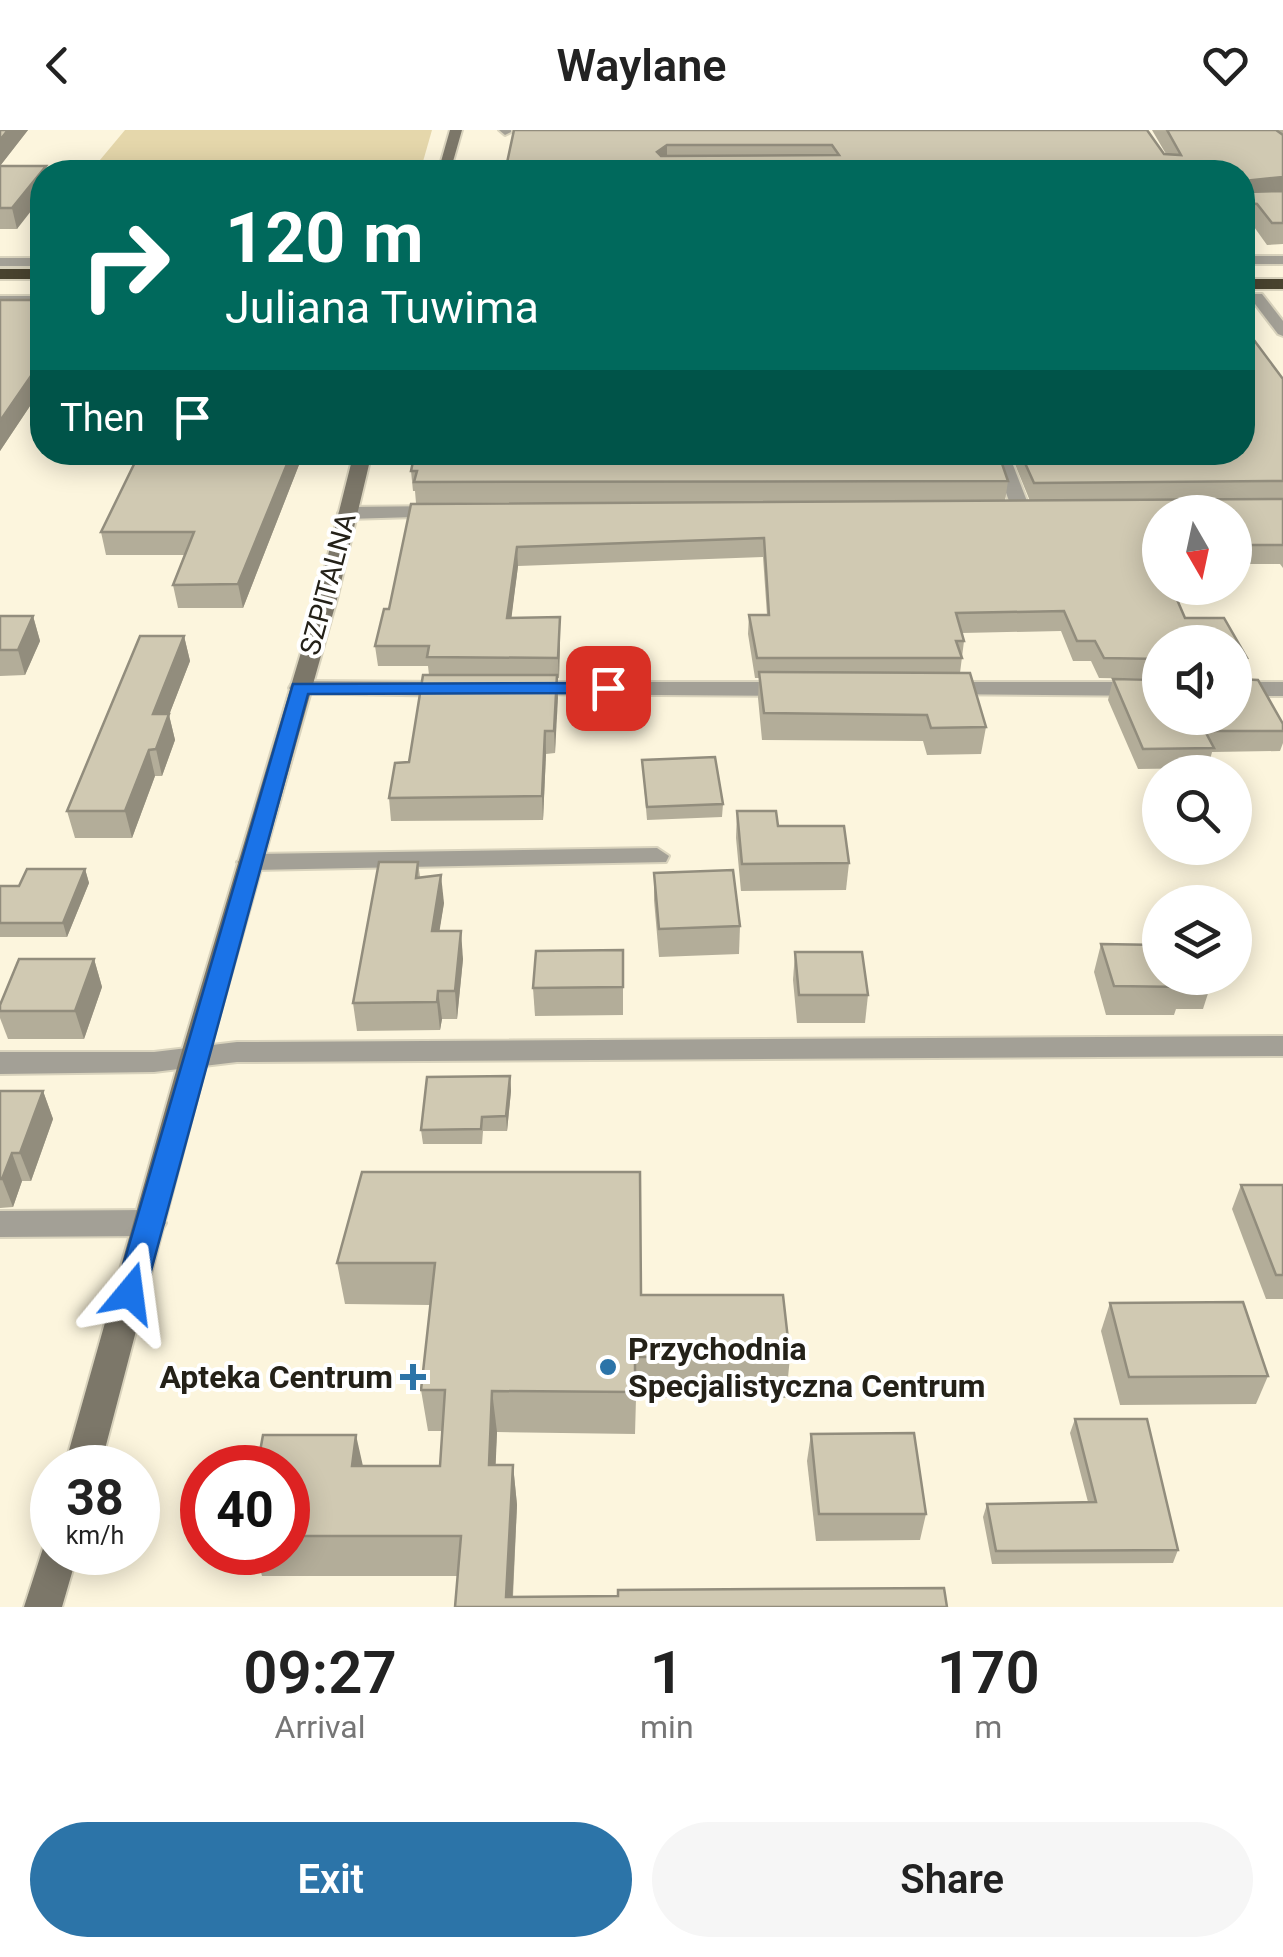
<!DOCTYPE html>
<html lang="en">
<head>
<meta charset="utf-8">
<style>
	:root { --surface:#fff; --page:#f6f6f6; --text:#222; --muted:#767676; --accent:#2c74a8 }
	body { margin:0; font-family:Roboto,sans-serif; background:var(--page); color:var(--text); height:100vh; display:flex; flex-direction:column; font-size:38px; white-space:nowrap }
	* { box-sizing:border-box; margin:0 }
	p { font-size:32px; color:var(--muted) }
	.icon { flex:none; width:55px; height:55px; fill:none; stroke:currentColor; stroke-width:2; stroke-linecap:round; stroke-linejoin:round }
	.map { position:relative; height:1477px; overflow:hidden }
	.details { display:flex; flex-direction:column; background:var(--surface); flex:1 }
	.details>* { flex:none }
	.banner { position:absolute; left:30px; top:30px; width:1225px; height:305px; border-radius:40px; box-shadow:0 5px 25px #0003; background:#00695c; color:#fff; overflow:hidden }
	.needle { width:65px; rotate:171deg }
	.buttons { position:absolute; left:1142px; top:365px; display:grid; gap:20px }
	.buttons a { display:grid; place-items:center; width:110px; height:110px; border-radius:50%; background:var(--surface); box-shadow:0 5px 25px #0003; font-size:50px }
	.speed { position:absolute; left:30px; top:1315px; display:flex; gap:20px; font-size:50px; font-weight:700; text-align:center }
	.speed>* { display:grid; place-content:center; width:130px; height:130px; border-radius:50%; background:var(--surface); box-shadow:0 5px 25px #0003; line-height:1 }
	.speed small { font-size:25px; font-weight:400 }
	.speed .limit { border:15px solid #d22; background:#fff; color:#111 }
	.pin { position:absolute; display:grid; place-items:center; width:85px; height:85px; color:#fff; margin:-42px; border-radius:20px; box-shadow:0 5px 15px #0006 }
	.me { position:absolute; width:110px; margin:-55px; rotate:16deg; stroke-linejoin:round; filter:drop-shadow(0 0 8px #0008) }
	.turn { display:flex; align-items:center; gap:35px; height:210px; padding:0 30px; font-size:45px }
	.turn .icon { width:130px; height:130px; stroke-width:2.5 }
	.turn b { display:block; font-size:70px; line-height:85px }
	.then { display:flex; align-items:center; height:95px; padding:0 30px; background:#0003; gap:20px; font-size:38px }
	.eta { display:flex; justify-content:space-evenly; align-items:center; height:170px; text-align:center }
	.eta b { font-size:60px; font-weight:600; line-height:70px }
	.button { display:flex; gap:20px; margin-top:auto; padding:20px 30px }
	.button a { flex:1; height:115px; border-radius:60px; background:var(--accent); color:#fff; font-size:40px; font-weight:600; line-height:115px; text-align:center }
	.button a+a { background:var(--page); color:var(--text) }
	header { display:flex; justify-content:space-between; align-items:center; height:130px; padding:0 30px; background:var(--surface); font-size:45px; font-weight:600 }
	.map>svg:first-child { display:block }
	.green { fill:#e5d7ab }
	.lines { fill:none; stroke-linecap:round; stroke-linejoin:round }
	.lane-casing { stroke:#d9d3bd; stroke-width:4 }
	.street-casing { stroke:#d9d3bd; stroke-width:4 }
	.secondary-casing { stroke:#d9d3bd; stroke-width:4 }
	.highway-casing { stroke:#d9d3bd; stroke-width:4 }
	.lane { fill:#a3a096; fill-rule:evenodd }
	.street { fill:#a3a096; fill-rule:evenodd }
	.secondary { fill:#7c7769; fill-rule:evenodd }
	.highway { fill:#49432f; fill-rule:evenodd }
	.wall { fill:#b3ad99 }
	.shaded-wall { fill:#928d7d }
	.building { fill:#d0c9b2; stroke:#928d7d; stroke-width:2.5; fill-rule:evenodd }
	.route { fill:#1a73e8; stroke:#114b97; stroke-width:2.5 }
	.poi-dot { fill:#2c74a8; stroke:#fff; stroke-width:4 }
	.labels { text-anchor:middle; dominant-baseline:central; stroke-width:8; stroke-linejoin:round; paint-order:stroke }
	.street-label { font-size:28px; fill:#242118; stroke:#fff }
	.near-poi-label { font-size:32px; font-weight:bold; fill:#242118; stroke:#fff; text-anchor:start }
</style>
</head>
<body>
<header><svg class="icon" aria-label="back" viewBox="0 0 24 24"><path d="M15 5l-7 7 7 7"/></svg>Waylane<svg class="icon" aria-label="heart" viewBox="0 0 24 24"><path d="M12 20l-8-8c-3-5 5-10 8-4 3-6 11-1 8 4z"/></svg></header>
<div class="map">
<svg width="1283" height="1477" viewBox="0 0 1283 1477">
	<rect width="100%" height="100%" fill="#fcf5dd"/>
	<path class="green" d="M125,0H432L420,42H90Z"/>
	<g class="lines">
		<g class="lane-casing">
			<g id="lane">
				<path d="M499,0H511V2L505,5Z"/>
				<path d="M657,718L669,726L666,732L249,740L237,732L249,724Z"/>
				<path d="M1283,906V926L237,932L154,942L0,944V922H154L237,912Z"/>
			</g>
		</g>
		<g class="street-casing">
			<g id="street">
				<rect x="1242" y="126" width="41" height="8"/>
				<rect x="0" y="128" width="42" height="8"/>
				<path d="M1252,164H1262L1283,191V206L1278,204L1252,170Z"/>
				<rect x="0" y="166" width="42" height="8"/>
				<path d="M991,322H1008L1030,379L1027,383L1021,385L1012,379Z"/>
				<path d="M442,376L451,382L449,386L347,389L338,383L347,377Z"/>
				<path d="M300,551L455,552L466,559L455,566L292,563L289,558L292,553Z"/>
				<path d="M525,552H790L801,559L790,566L517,564L514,559L517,554Z"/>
				<path d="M940,552H1160V566L932,564L929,559Z"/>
				<rect x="1235" y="552" width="48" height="14"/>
				<path d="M150,1080L161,1084L166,1093L161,1102L150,1106L0,1107V1081Z"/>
			</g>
		</g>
		<g class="secondary-casing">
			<g id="secondary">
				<path d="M450,0H462L450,42H438Z"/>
				<path d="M354,322H372L337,469L208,927L100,1338H64L180,927L317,469Z"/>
				<path d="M52,1406V1422H78L62,1477H24L46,1409Z"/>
			</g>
		</g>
		<g class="highway-casing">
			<g id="highway">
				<rect x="0" y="139" width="42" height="10"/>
				<rect x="1242" y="149" width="41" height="10"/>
			</g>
		</g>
		<use href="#lane" class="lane"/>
		<use href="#street" class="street"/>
		<use href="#secondary" class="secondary"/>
		<use href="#highway" class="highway"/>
	</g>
	<g class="wall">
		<path d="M0,0H28L0,36H46L17,99H0Z"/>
		<path d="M514,0L1166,24L1152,0H1283V114L1267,115L1252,94H1244L1242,92V42H505Z"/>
		<path d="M0,170H42V264H38L0,321Z"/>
		<path d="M1283,249V438L1280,434H1235V382H1160V458L1185,488L1247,528L1241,548L1283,594V613L1280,621L1212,622L1208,638L1138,639L1108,570L1113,549L1235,588L1160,512V549L1099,548L1091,531H1073L1061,501L962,503L964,511L960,543L986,597L981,624L927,625L923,611L762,610L758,568L759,548H755L748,504L749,485H767L763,427L518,436L511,488L560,487V507L559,548H557L555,623L546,624L543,690L391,691L389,668L409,632L429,545L428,536H378L375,516L389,479L411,374L780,372L416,373L415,361H413L411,341L1008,351L1005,371H1030L1010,322H1242Z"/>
		<path d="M140,322H304L243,478H178L173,455L184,425H106L101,402Z"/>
		<path d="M0,486H33L40,511L25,545L0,546Z"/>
		<path d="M184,506L190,531L169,585L175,610L162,646H155L132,708H75L67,681Z"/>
		<path d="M642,630L723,674L722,687L647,690Z"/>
		<path d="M737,681L778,696L849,733L846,760L741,761L736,708Z"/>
		<path d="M418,732L420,747L444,773L439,801L463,829L457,889H442L440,900L357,901L353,873Z"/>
		<path d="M85,739L89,753L67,807H0V756H19Z"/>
		<path d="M654,743L740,796L739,824L659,827L654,770Z"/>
		<path d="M1101,814L1212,851L1203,879H1176L1174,885H1106L1094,842Z"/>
		<path d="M623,820V885L535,886L533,858Z"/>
		<path d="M795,822L868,865L865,893H797L793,850Z"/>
		<path d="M94,829L102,857L84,909H8L0,888V875Z"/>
		<path d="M510,946L511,961L507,1001H483L482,1014H423L421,1000Z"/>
		<path d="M0,961H43L53,989L31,1051H22L13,1077L0,1078Z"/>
		<path d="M362,1042L641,1165L790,1227L786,1268H636L635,1304L497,1302L495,1335H513L517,1375L513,1467L618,1466L944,1458L455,1477L458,1446H262L255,1422H288V1338L440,1336L442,1301H428L421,1260L430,1175L345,1174L337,1133Z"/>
		<path d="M1241,1055H1283V1169H1266L1232,1079Z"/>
		<path d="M1110,1173L1268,1246L1256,1274L1120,1275L1101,1201Z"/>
		<path d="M1075,1289L1178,1420L1173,1433L992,1434L983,1387L987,1374L1088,1372L1070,1303Z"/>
		<path d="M811,1304L926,1384L920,1410L816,1411L807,1331Z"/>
	</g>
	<g class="shaded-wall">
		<path d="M8,0H28L0,36V10Z"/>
		<path d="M667,15V34L657,22Z"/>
		<path d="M46,36L48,42H42V67L17,99L12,78Z"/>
		<path d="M1283,47V66L1247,70L1243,51Z"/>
		<path d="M33,243L38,264L0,321V291Z"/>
		<path d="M292,322H304L243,478L238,454Z"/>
		<path d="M517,417L518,436L509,507L507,488Z"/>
		<path d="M33,486L40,511L25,545L18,520Z"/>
		<path d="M560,487V507L559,548L558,528Z"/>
		<path d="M184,506L190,531L169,585L175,610L162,646L156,619L153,584Z"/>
		<path d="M1247,528L1241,548L1235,549L1238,529Z"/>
		<path d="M557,545L558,568L555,623L554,601Z"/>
		<path d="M545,601L546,624L543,690L542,666Z"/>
		<path d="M149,620L155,646L132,708L125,681Z"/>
		<path d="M85,739L89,753L67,807L63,793Z"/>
		<path d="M441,745L444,773L435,829L432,801Z"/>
		<path d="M461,801L463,829L457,889L455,861Z"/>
		<path d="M94,829L102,857L84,909L75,881Z"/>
		<path d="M438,861L442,889L440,900L437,872Z"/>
		<path d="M510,946L511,961L507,1001L506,986Z"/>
		<path d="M43,961L53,989L31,1051L20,1023Z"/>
		<path d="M12,1023L22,1051L13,1077L2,1049Z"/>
		<path d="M492,1261L497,1302L494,1376L489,1335Z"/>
		<path d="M356,1305L365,1345L352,1336Z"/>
		<path d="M513,1335L517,1375L512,1477L506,1467Z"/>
	</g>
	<g class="building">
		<path d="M0,0H8L0,10Z"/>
		<path d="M514,0H1147L1164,24L1181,25L1167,0H1276L1283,5V47L1243,51L1247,62L1283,61V93H1272L1257,74L1249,73L1242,64V42H1214L1211,38L1075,35L1079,42H505ZM667,15H832L839,25L661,26L657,22Z"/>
		<path d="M0,36H46L12,78H0Z"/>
		<path d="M0,170H42V243H33L0,291Z"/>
		<path d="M1242,194L1283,249V351L1034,353L1020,322H1242Z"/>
		<path d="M140,322H292L238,454L173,455L194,402H101Z"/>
		<path d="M415,322H998L1008,351L414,352L417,341H411Z"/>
		<path d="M1283,369V415H1235V382H1160V414H1153L1160,431V458H1172L1185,488H1224L1247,528L1238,529V549L1258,550L1283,594V601H1205L1214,618L1143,619L1113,549L1160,550V588H1235V512H1160V529L1104,528L1095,511H1077L1064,481L956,483L964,511H956L962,528H757L749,485H769L764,408L517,417L507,488L560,487L558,528L427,527L429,516H375L384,479H389L411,374Z"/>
		<path d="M0,486H33L18,520H0Z"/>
		<path d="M140,506H184L153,584H169L156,619L149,620L125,681H67Z"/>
		<path d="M759,542L970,543L986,597L931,598L927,585L764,583Z"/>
		<path d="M423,545H557L554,601H545L542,666L389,668L395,633L409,632Z"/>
		<path d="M715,627L723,674L647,677L642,630Z"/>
		<path d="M737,681H776L778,696H844L849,733L742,734Z"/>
		<path d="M379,732H418L416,748L441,745L432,801H461L455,861H438L437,872L353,873Z"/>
		<path d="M27,739H85L63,793H0V756H19Z"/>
		<path d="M733,740L740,796L659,799L654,743Z"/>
		<path d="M1101,814L1160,815V848H1211L1212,851H1181L1183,857L1114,856Z"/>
		<path d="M623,820V857L533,858L536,821Z"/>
		<path d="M795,822H862L868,865H799Z"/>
		<path d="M19,829H94L75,881H0V875Z"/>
		<path d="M510,946L506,986L482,987L481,999L421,1000L427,947Z"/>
		<path d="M0,961H43L20,1023H12L2,1049H0Z"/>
		<path d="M362,1042H640L641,1165H783L790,1227H635V1262L492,1261L489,1335H513L506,1467L618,1466V1460L944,1458L947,1477H455L461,1406H288V1338H257L263,1305H356L352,1336H440L445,1260H421L435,1133H337Z"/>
		<path d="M1241,1055H1283V1145H1276Z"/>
		<path d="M1243,1172L1268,1246L1129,1247L1110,1173Z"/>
		<path d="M1075,1289H1147L1178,1420L996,1421L987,1374L1096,1372Z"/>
		<path d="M914,1303L926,1384H819L811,1304Z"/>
	</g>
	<path class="route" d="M608,553L618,558L615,563L308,564L145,1163L141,1172L130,1176L120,1172L115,1163L293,554Z"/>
	<g class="poi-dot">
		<circle cx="608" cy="1237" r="10"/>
		<path d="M408 1232h10v10h10v10h-10v10h-10v-10h-10v-10h10z"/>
	</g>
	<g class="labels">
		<g class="street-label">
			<text transform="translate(328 454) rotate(-75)">SZPITALNA</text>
		</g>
		<g class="near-poi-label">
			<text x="628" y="1219">Przychodnia<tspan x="628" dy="37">Specjalistyczna Centrum</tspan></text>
			<text x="393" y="1247" text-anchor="end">Apteka Centrum</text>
		</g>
	</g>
</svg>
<div class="buttons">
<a><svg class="needle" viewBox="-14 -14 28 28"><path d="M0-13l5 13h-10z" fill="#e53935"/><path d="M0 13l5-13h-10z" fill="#767676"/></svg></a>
<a><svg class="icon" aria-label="sound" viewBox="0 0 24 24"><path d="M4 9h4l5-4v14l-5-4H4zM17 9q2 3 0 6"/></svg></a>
<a><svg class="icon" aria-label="search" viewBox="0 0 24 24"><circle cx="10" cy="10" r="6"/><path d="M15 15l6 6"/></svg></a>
<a><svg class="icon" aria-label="layers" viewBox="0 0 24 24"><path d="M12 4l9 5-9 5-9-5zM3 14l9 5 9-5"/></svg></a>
</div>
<div class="speed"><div>38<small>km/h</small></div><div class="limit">40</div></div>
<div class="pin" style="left:608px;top:558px;background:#d93025"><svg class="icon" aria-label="arrive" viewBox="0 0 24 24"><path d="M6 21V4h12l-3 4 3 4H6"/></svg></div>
<svg class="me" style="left:130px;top:1163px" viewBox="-20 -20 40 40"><path d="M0-17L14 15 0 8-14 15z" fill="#1a73e8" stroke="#fff" stroke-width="4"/></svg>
<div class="banner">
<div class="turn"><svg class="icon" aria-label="right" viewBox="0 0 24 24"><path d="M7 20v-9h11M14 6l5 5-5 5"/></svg><div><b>120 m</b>Juliana Tuwima</div></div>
<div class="then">Then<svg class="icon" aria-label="arrive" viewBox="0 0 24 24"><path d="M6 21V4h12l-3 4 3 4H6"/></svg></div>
</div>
</div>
<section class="details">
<div class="eta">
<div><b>09:27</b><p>Arrival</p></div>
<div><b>1</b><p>min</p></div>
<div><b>170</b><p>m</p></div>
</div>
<div class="button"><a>Exit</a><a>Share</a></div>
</section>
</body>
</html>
